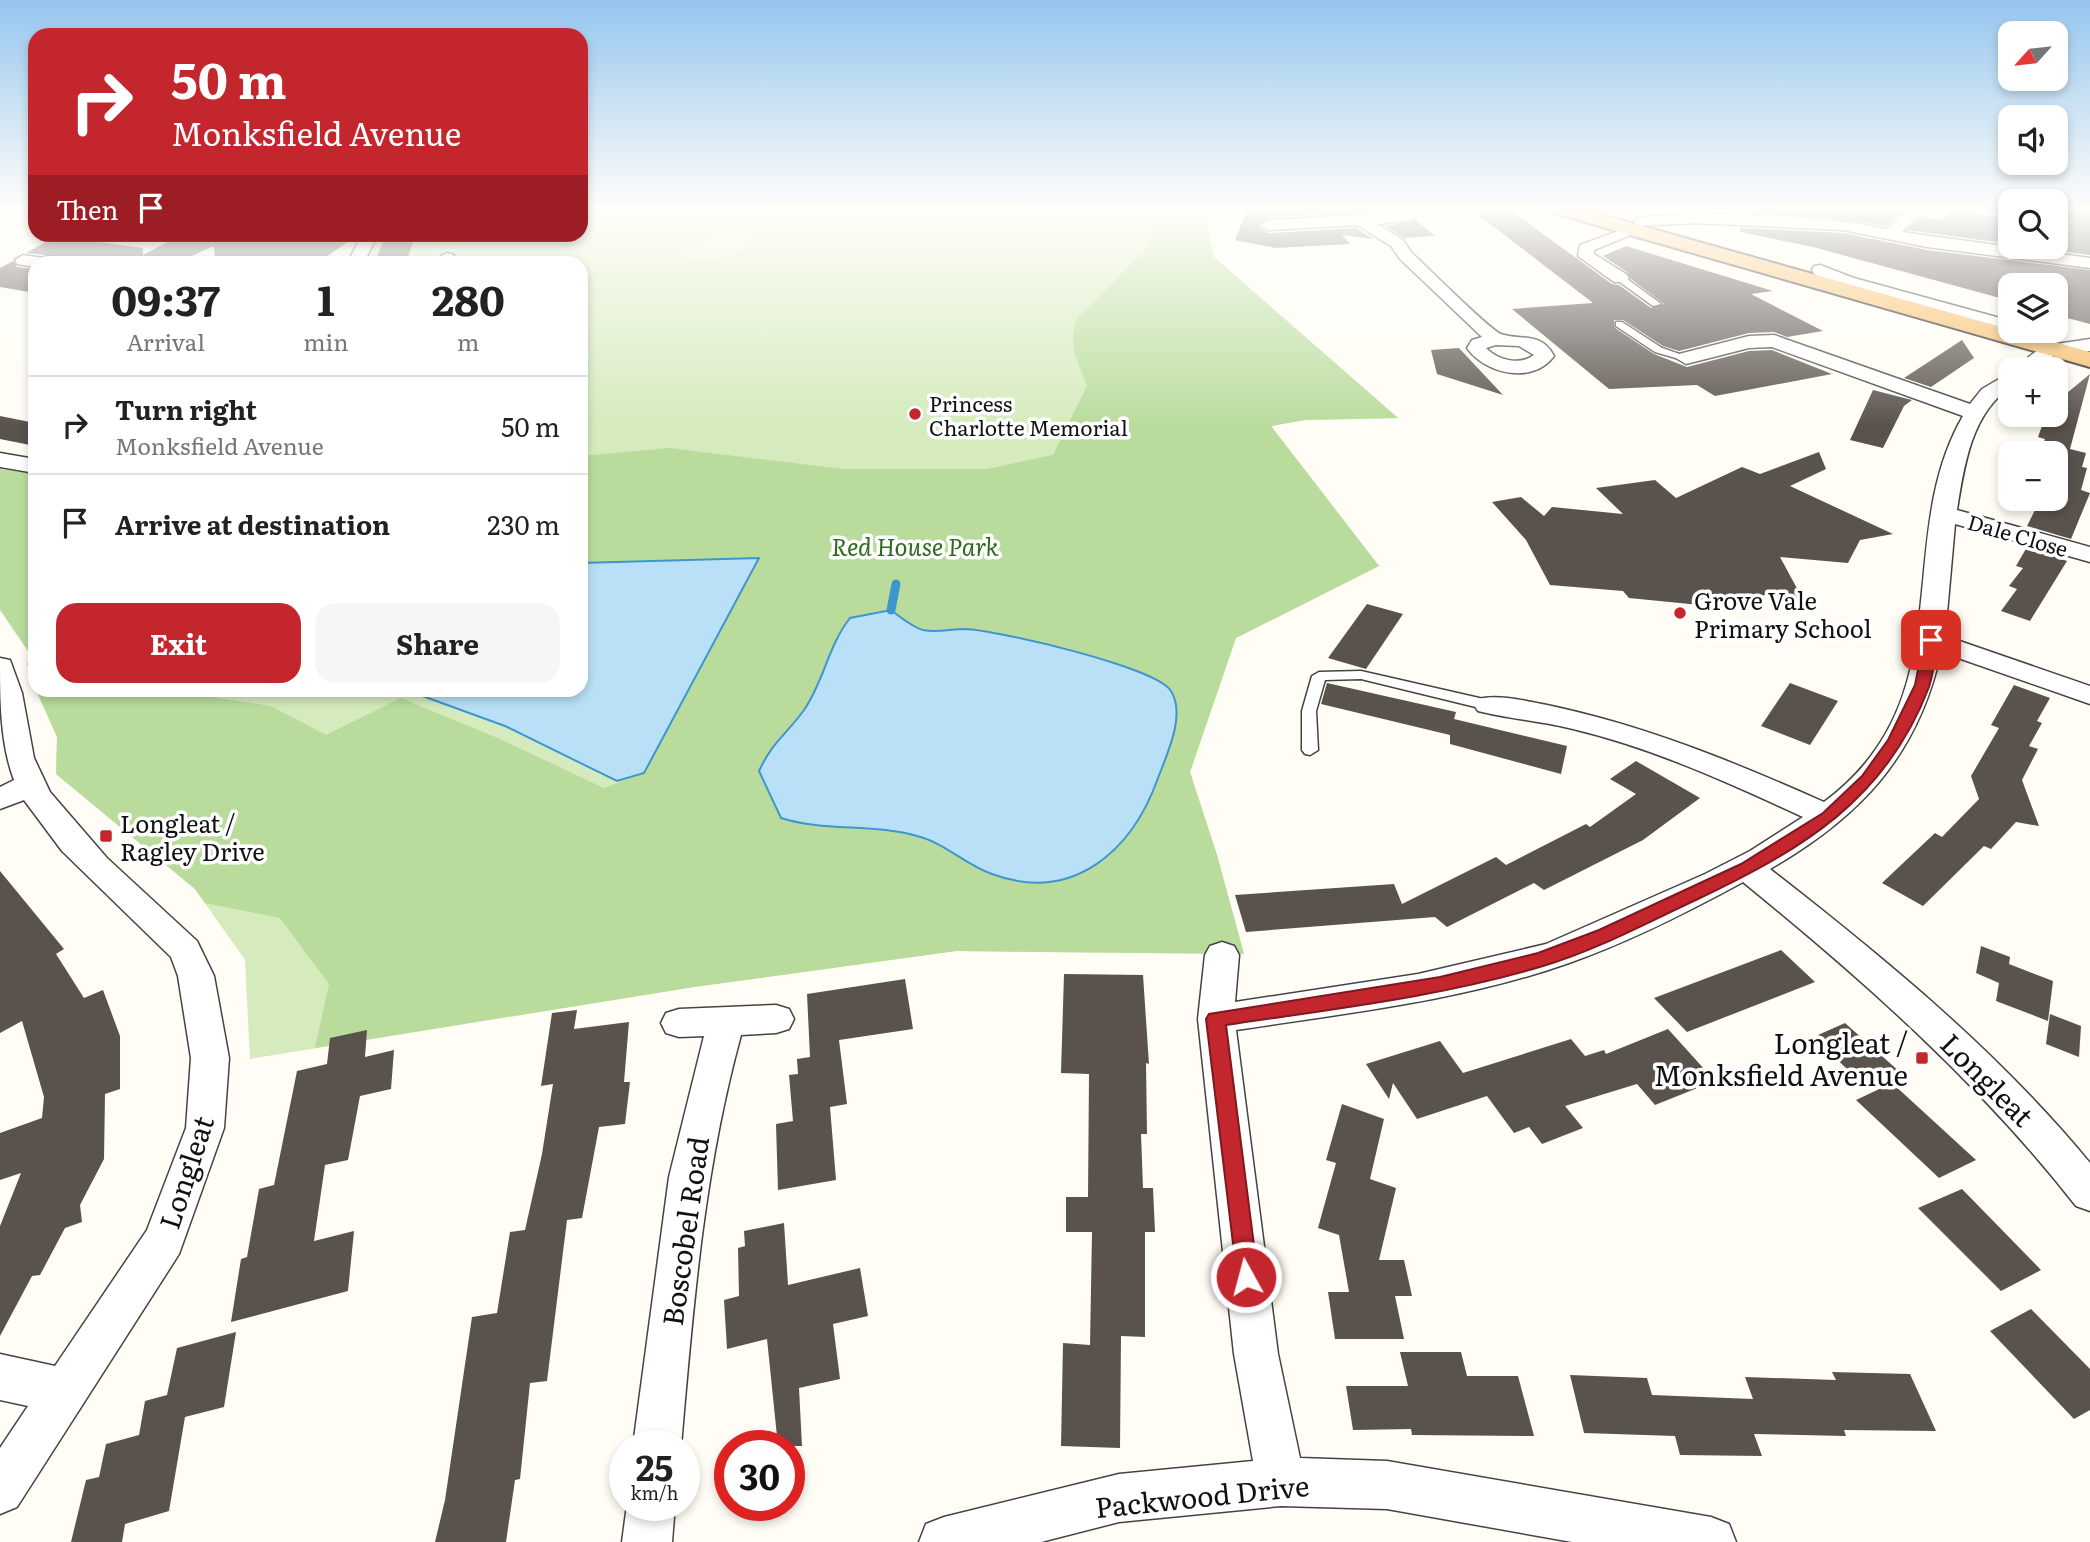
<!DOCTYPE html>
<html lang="en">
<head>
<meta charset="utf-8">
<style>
	:root { --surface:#fff; --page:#f6f6f6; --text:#222; --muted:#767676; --line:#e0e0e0; --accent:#c4262e }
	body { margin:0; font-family:Literata,serif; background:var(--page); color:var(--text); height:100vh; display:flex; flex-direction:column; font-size:26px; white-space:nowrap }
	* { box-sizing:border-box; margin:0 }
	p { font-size:23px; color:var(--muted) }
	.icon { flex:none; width:38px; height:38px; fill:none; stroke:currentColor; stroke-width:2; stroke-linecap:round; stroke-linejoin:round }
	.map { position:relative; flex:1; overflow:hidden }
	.drawer { position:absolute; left:28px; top:256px; width:560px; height:441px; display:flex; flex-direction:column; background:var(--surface); border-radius:21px; box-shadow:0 4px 10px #0003 }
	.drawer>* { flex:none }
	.hud { position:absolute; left:28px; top:28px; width:560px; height:214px; border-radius:21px; box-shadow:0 4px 10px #0003; background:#c4262e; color:#fff; overflow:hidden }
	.needle { width:46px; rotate:243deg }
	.buttons { position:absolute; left:1998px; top:21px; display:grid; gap:14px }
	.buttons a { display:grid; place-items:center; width:70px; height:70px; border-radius:14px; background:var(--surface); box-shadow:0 4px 10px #0003; font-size:35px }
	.speed { position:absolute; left:609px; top:1430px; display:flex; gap:14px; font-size:35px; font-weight:700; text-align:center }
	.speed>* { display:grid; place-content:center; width:91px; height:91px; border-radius:50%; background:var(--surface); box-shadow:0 4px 10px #0003; line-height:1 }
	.speed small { font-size:18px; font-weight:400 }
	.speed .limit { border:10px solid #d22; background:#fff; color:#111 }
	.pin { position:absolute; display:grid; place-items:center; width:60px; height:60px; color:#fff; margin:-30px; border-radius:14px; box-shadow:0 4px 10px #0006 }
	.me { position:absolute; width:77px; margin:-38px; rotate:353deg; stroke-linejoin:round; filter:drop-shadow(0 0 5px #0008) }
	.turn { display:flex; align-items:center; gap:24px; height:147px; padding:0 28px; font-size:32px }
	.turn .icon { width:91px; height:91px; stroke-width:2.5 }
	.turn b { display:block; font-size:49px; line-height:60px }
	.then { display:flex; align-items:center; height:66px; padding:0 28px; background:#0003; gap:14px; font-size:26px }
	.eta { display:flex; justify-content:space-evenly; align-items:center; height:119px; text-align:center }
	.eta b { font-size:42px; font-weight:700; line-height:49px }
	.button { display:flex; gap:14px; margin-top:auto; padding:14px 28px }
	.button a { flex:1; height:80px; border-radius:21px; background:var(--accent); color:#fff; font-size:28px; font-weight:700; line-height:80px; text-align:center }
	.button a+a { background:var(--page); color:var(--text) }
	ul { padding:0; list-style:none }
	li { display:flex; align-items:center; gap:21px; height:98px; padding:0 28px; border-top:2px solid var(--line) }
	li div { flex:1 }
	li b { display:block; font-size:26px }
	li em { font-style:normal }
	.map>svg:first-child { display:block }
	.green { fill:#d5ebbd }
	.forest { fill:#b9dc9c }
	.pitch { fill:#e6f2cf }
	.water { fill:#b9e0f7; stroke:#3f96cf; stroke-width:2 }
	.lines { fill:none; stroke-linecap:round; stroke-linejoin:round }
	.stream { stroke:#3f96cf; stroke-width:9 }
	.building { fill:#5a524d }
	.service-casing { stroke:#444; stroke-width:3 }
	.minor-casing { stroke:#444; stroke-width:3 }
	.trunk-casing { stroke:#222; stroke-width:4 }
	.service { fill:#fff; fill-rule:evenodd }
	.minor { fill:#fff; fill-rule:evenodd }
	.trunk { fill:#f7bc64; fill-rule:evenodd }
	.route { fill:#c4262e; stroke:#7f191e; stroke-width:2 }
	.poi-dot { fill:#c4262e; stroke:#fff; stroke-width:2.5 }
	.labels { text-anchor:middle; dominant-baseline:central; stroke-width:7; stroke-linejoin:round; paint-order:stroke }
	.far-poi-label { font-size:21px; fill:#111; stroke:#fff; text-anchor:start }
	.far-street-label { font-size:21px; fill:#111; stroke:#fff }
	.park-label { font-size:24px; font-style:italic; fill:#2f6b1f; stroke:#fff }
	.poi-label { font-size:24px; fill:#111; stroke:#fff; text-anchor:start }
	.near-poi-label { font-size:28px; fill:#111; stroke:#fff; text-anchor:end }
	.near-street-label { font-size:28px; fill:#111; stroke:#fff }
</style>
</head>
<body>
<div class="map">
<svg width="2090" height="1542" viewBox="0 0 2090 1542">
	<rect width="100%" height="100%" fill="#fffdf5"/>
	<path class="green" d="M581,210H1204L1214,257L1398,418L1305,420L1271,426L1379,566L1236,638L1190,772L1217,855L1244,954L956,951L694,987L250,1059L245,960L195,889L56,774L57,737L36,690H581V262H364L376,235L581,234Z"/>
	<g class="forest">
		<path d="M1159,217L1207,225L1214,257L1398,418L1305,420L1271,426L1379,566L1236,638L1190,772L1217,855L1244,954L956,951L694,987L315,1048L329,984L280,918L205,903L195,889L56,774L57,737L36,690H164L271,706L326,735L401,698L500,739L604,788L644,773L759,559L581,563V456L669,448L843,469H987L1053,455L1087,386L1074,352L1073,334L1077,318L1145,251Z"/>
		<path d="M0,469L35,474V688L27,664L30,654L0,610Z"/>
	</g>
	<path class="pitch" d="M727,231L764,239L713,263L675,253Z"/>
	<g class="water">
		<path d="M759,558L644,773L617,781L505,726L406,690H581V563Z"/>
		<path d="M891,610C900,617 912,627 923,630C937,633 951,629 965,629C996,630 1157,667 1171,691C1186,715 1167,754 1158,778C1132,851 1073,904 992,874C966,865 945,843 917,836C872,823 825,832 781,818L759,771C773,741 786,735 804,710C824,681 828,646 850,618Z"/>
	</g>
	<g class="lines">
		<path class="stream" d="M891,610L896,584"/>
	</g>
	<g class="building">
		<path d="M1247,210H1404L1268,217L1258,226L1268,233L1356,228L1374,239L1342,235L1350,244L1276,248L1235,240Z"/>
		<path d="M1472,210H1510L1612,284L1619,285L1651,308L1664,304L1631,279L1627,272L1603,256L1626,246L1773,291L1751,294L1823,331L1787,337L1774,332L1749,333L1679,351L1663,346L1623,320H1614L1615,328L1654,354L1687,367L1749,351L1772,350L1832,374L1715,396L1697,385L1609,389L1512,309L1593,303Z"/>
		<path d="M1741,210H1885L1900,213L1886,226L1826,217Z"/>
		<path d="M1953,210L2011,219V244L1907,230L1920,216L1941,220Z"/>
		<path d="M2056,210H2090V255L2028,247H2056Z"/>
		<path d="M1417,221L1435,236L1404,238L1385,226Z"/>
		<path d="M1740,228L1843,233L1927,250L2090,270V324L2056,315V285H2011V301L1813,247L1740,232Z"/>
		<path d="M182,234H359L319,262H215L214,246L178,262H49L44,255L26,253L56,236L143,248V255Z"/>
		<path d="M386,234H416L406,262H375Z"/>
		<path d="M13,261L17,267L35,269V293L0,287V268Z"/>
		<path d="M1962,340L1974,358L1931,387L1904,378Z"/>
		<path d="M1459,348L1503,395L1437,374L1431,350Z"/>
		<path d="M2090,374L2070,449L2086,453L2082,467L2087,468L2081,490L2090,493L2071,539L2027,526L2038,504L2025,500L2056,499V453H2040L2045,439L2038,437L2046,415H2056V402Z"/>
		<path d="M1873,390L1912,400L1904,406L1883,448L1850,440Z"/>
		<path d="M0,416L35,423V446L0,439Z"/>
		<path d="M1819,452L1826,469L1790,486L1893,534L1860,540L1848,563L1780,557L1806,605L1777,602L1765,595L1710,606L1629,598L1623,591L1550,585L1526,540L1492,502L1521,497L1544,516L1552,507L1623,514L1596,488L1655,480L1676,498L1742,467L1760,474Z"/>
		<path d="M2027,547L2067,561L2030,621L2001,611L2017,589L2009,586L2023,568L2016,566Z"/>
		<path d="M1367,604L1403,614L1366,669L1328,658Z"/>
		<path d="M1327,683L1456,712L1454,719L1567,746L1561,774L1450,744V735L1321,704Z"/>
		<path d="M1790,683L1838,701L1810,745L1761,726Z"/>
		<path d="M2014,685L2050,698L2037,721L2042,723L2029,746L2038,749L2022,780L2039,826L2016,822L1991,849L1984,846L1923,906L1882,883L1935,833L1942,837L1979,799L1971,776L1999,728L1991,725Z"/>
		<path d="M1636,761L1700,798L1643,840L1544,890L1534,883L1447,927L1435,917L1246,932L1235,895L1394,884L1402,904L1496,857L1506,865L1586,824L1590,827L1636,794L1610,779Z"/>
		<path d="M0,871L64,949L56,954L84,998L103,990L120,1036V1089L105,1094L104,1159L80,1205L82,1222L65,1228L40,1275L32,1276L0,1336V1226L21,1173L0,1180V1133L42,1118L44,1097L22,1021L0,1033Z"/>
		<path d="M1981,946L2010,957L2009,964L2053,981L2048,1021L1996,1001L1999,983L1976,973Z"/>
		<path d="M1781,950L1815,982L1687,1032L1654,998Z"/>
		<path d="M1064,974L1143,975L1149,1064L1146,1063L1147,1134H1141L1143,1188H1153L1155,1232H1145V1337L1121,1336L1120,1448L1061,1446L1063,1343L1090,1345L1092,1232H1066V1197H1088L1089,1074L1061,1073Z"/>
		<path d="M905,979L913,1029L839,1040L847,1104L830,1107L836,1180L778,1190L776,1124L793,1121L789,1075L798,1074L797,1059L810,1057L807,994Z"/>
		<path d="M577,1010L574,1029L629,1022L624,1082H630L625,1124L599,1127L582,1218L567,1220L547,1381L530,1383L520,1479L515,1480L506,1542H435L445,1500L472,1317L497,1313L510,1232L525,1230L542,1154L553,1084L541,1086L552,1013Z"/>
		<path d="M2050,1014L2081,1026L2079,1057L2046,1044Z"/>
		<path d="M1845,1023L1901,1073L1868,1089L1826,1049L1830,1047L1818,1035Z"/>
		<path d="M1668,1029L1715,1081L1655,1105L1637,1084L1565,1106L1583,1128L1542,1144L1529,1127L1514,1133L1487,1096L1417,1119L1393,1083L1389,1099L1366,1064L1440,1041L1463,1073L1571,1039L1585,1056L1604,1050L1606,1054Z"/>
		<path d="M367,1030L365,1057L394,1050L391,1089L360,1096L348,1160L325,1165L314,1241L354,1231L348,1291L231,1322L241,1259L247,1257L259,1189L274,1185L297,1071L327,1064L330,1038Z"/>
		<path d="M1892,1083L1976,1160L1939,1178L1856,1100Z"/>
		<path d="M1342,1104L1384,1119L1370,1179L1396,1188L1379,1260H1404L1412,1296H1395L1404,1339H1335L1328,1292H1349L1339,1235L1318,1228L1336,1163L1326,1160Z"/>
		<path d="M1962,1189L2041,1270L2001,1291L1918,1208Z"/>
		<path d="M784,1223L788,1285L860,1268L868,1316L833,1324L840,1379L799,1388L802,1446H778L767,1339L727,1349L724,1300L739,1296L738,1248L745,1246L744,1231Z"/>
		<path d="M2031,1309L2090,1369V1410L2074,1419L1990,1331Z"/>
		<path d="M236,1332L224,1407L185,1417L169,1511L125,1524L122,1542H71L86,1480L99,1477L106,1444L139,1435L145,1401L167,1395L177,1348Z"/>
		<path d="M1400,1352H1461L1467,1376H1518L1534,1436L1412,1435L1411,1429L1353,1430L1346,1386H1408Z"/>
		<path d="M1832,1372L1910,1374L1936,1431L1844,1430L1846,1436L1754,1434L1762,1456L1680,1455L1675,1436L1584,1433L1570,1375L1647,1378L1652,1395L1753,1399L1745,1377L1836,1380Z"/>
	</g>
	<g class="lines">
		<g class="service-casing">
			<g id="service">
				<path d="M447,253L454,255L440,262H430Z"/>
				<path d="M1617,276H1623L1661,304L1653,306L1617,280Z"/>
				<path d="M1616,322H1622L1662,348L1691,358L1686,361L1655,352L1616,326Z"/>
				<path d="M1361,671L1488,700L1495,705L1488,710L1361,679L1325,680L1316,711L1318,750L1310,755L1305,754L1302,750V711L1312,676L1319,672Z"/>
			</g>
		</g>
		<g class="minor-casing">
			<g id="minor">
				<path d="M1907,210H1923L1902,232L2090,258V268L1927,247L1843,230L1695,223L1638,226V232L1594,250V254L1626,274L1629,278L1626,282H1614L1578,256L1580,245L1635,225V219L1641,217C1722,211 1807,213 1887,229Z"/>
				<path d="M1410,212L1415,214V220L1377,224L1403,240L1412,253C1426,266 1489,329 1501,334C1521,341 1541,331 1554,356C1533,385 1485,374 1467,348L1472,340L1482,337L1400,259L1391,246L1357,225L1268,230L1260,225L1268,220ZM1496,345L1519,346L1534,355C1519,366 1498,360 1486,348Z"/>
				<path d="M362,234H378L364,262H348Z"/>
				<path d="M23,255L44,258L46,262H35V267L17,264L15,260Z"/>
				<path d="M1820,265L1854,278L2011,321V331H2018H2005L1842,286L1814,274L1812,270L1814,266Z"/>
				<path d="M1774,335L1970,404L1982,389L2011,372V387C1972,412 1964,465 1957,510L2090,547V562L1955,524L1945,636L2090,686V704L1941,652C1918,756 1860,817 1770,869C1884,958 1997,1050 2090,1163V1211L2076,1206C1979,1082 1864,981 1743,882C1688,912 1629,942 1569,963C1462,1001 1347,1013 1236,1030L1278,1354L1300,1458L1387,1461L1711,1517L1729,1524L1736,1542H1572L1387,1509L1281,1506L1119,1522L1041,1542H919L926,1524L944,1517L1119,1474L1253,1461L1234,1354L1198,1019L1205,955L1210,946L1222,942L1234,946L1239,955L1235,1002L1418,974L1546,944L1705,874L1750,851L1803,817C1729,783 1653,748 1573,729C1542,721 1509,719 1478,711L1474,705L1478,699C1499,694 1526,701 1547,705C1643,725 1734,762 1824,802C1965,698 1891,540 1963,416L1772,347L1749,348L1686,364L1676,358L1679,354L1749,336Z"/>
				<path d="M2090,339V351L2055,355L2035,369H2013L2043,346Z"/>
				<path d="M0,453L35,459V473L0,467Z"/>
				<path d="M0,658L10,660L22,693L34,758L50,792L107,858L197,941L214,976L229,1058L224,1128L179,1254L17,1507L0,1514V1448L28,1406L0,1400V1354L55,1366L147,1230L186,1128L191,1058L178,976L171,957L62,851L24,800L0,809V787L14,780C0,743 0,699 0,658Z"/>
				<path d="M776,1005L789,1009L794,1019L789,1029L776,1033L741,1035C704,1169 693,1307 681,1446H633L669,1177L704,1036L679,1037L666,1033L661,1023L666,1013L679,1009Z"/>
				<path d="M627,1505H675L672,1542H622Z"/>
			</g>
		</g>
		<g class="trunk-casing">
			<path id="trunk" d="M1554,210H1585L2090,352V367L1557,214Z"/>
		</g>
		<use href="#service" class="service"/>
		<use href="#minor" class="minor"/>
		<use href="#trunk" class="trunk"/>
	</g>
	<linearGradient id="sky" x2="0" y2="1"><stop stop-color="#95c6ee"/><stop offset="0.49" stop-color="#fffefa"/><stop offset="1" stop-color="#fffefa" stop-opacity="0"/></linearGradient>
	<rect width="2090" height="426" fill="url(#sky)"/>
	<path class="route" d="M1931,636L1938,640C1935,655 1934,672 1929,687C1886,800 1803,849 1698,899C1648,922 1597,950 1543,966C1440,997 1332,1009 1226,1025L1258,1277L1254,1285L1246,1288L1238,1285L1206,1019L1209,1014L1440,977L1538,953L1599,930L1741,864L1823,813L1862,776L1888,740L1915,685L1924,640Z"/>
	<g class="poi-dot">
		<circle cx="915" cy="414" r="7"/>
		<circle cx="1680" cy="613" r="7"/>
		<rect x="99" y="829" width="14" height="14" rx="3.5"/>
		<rect x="1915" y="1051" width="14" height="14" rx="3.5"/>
	</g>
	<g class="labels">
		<g class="far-poi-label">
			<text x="929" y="402">Princess<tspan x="929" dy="24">Charlotte Memorial</tspan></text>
		</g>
		<g class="far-street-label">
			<text transform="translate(2018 534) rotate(16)">Dale Close</text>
		</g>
		<g class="park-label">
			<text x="915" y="545">Red House Park</text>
		</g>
		<g class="poi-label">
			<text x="1694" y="599">Grove Vale<tspan x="1694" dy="28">Primary School</tspan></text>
			<text x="120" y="822">Longleat /<tspan x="120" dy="28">Ragley Drive</tspan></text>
		</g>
		<g class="near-poi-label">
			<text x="1908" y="1042">Longleat /<tspan x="1908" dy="32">Monksfield Avenue</tspan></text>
		</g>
		<g class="near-street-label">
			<text transform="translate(1988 1079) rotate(45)">Longleat</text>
			<text transform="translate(185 1172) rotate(-72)">Longleat</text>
			<text transform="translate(684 1231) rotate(-82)">Boscobel Road</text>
			<text transform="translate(1202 1495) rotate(-6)">Packwood Drive</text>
		</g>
	</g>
</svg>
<div class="buttons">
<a><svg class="needle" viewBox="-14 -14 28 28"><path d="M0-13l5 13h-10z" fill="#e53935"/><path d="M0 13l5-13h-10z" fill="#767676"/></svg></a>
<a><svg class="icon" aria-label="sound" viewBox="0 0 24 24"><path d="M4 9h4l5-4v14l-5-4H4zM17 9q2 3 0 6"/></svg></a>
<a><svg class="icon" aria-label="search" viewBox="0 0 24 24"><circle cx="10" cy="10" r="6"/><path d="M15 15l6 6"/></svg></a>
<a><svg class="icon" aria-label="layers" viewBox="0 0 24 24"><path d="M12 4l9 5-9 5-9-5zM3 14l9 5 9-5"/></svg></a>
<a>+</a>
<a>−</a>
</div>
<div class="speed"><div>25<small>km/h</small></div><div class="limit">30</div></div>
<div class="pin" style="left:1931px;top:640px;background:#d93025"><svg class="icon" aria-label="arrive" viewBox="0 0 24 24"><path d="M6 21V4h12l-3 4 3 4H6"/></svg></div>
<svg class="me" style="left:1246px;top:1277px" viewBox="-20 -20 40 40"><circle r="17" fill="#c4262e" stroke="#fff" stroke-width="3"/><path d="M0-11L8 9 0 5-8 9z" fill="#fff"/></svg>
<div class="hud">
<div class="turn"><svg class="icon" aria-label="right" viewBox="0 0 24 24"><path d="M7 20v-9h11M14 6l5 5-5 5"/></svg><div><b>50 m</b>Monksfield Avenue</div></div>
<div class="then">Then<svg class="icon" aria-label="arrive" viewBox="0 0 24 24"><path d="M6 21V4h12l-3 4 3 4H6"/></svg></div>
</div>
<section class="drawer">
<div class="eta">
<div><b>09:37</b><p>Arrival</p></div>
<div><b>1</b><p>min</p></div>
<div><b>280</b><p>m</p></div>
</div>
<ul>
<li><svg class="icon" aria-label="right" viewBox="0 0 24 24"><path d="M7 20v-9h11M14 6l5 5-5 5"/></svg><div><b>Turn right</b><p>Monksfield Avenue</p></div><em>50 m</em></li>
<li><svg class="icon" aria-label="arrive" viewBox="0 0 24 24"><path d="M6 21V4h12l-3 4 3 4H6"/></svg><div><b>Arrive at destination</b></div><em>230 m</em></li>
</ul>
<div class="button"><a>Exit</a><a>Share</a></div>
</section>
</div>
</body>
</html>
